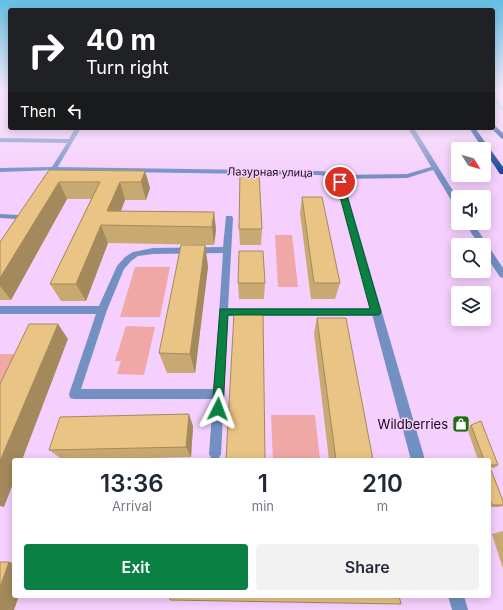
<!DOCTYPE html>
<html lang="en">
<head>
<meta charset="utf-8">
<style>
	:root { --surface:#fff; --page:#f2f2f3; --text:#1f2937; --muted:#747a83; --accent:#0b8043 }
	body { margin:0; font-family:Inter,sans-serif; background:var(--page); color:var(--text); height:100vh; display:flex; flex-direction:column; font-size:15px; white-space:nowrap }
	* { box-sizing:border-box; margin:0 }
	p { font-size:13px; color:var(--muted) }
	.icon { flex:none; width:22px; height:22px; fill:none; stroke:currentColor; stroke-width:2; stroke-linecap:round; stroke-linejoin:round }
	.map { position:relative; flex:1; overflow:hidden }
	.side { position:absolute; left:12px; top:458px; width:479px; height:140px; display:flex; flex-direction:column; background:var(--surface); border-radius:4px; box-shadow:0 2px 10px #0003 }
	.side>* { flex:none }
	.hud { position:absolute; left:8px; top:8px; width:487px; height:122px; border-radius:4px; box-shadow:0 2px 10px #0003; background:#202124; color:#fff; overflow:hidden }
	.needle { width:26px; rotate:127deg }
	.controls { position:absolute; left:451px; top:142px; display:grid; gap:8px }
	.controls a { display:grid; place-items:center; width:40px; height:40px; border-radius:4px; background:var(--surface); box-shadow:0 2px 10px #0003; font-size:20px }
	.pin { position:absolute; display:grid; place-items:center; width:34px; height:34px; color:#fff; margin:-17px; border:2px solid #fff; border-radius:50%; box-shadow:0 1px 4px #0007 }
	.me { position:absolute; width:44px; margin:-22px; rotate:3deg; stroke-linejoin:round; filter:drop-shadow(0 0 3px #0008) }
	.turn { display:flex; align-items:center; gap:14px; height:84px; padding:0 12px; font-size:18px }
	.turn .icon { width:52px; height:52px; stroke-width:2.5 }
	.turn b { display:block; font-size:28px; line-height:34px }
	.then { display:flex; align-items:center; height:38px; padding:0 12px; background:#0003; gap:8px; font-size:15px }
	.eta { display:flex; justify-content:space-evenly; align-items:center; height:68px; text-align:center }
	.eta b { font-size:24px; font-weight:600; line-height:28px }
	.cta { display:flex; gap:8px; margin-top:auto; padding:8px 12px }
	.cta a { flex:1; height:46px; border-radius:4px; background:var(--accent); color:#fff; font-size:16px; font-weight:600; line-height:46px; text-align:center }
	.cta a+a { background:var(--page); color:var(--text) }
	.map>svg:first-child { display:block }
	.green { fill:#f0a8a7 }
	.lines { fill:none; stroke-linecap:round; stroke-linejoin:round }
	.stream { stroke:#3bd3db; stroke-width:2.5 }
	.service { fill:#7290c2; fill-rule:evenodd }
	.minor { fill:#7290c2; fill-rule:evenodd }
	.trunk { fill:#0a3e94; fill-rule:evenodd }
	.wall { fill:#c9a972 }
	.shaded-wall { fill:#a4895c }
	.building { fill:#eac484; stroke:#a4895c }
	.route { fill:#0b8043; stroke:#07532c }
	.labels { text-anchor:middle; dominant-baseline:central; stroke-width:3; stroke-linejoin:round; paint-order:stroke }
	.street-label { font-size:11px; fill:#140518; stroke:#f5cffd }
	.near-poi-label { font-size:13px; fill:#140518; stroke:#f5cffd; text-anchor:end }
</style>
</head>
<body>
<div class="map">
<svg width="503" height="610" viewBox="0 0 503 610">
	<rect width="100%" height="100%" fill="#f5cffd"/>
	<g class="green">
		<path d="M275,235H292L298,287H278Z"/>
		<path d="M135,267H170L160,317H120Z"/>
		<path d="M126,326L155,327L144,375L117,374L121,361H115Z"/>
		<path d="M0,354H23L0,403Z"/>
		<path d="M271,415H315L320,460H273Z"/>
	</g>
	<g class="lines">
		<path class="stream" d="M493,97L503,110"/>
		<g class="service">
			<path d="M75,128H81L56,170L0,172V168L52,167L67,143L0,142V138L69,139Z"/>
			<path d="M434,166L437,168L436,169L407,178L335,179L332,177L335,175L407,174Z"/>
			<path d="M0,214L18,215L22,217L18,219L0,218Z"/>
			<path d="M226,216H232L233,218L228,308H376L379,309L381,312L379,315L376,316H228L221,454L219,458L215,460L211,458L209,454L213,399H74L70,398L69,394L96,314H0V306H99L117,266L125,257L133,252L153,248L223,247ZM223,253L214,389H81L107,310L124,269L131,261L138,256L153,254Z"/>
		</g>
		<g class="minor">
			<path d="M408,128H414L458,199V207L454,205Z"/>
			<path d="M54,167L317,171C327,171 337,173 344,182L425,460H411L337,183C331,177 324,175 317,175L56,171L48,183H42C42,178 49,169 54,167Z"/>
			<path d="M465,223H473L503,268V278L500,277L484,253V245H479Z"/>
			<path d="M448,596H464L468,610H452Z"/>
		</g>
		<g class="trunk">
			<path d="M493,124L503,133V139L501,138L491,128H493Z"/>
			<path d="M469,128H475L503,167V174H500Z"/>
		</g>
	</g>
	<g class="wall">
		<path d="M49,170L145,171L150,188L146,200H125L121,211L214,212L216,230L214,245L108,243L86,301H61L50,284L91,199H67L11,300H0V242Z"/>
		<path d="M302,197L340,283L335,299H311L300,213Z"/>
		<path d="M239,229H262L261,245H240Z"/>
		<path d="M205,245L208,267L195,373H167L159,353Z"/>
		<path d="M238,283H265L264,299H239Z"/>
		<path d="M317,318L373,460H329L314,333Z"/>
		<path d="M471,425L498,465L494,468H489V460H478L467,428Z"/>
		<path d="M193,426L191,457L63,460L49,450Z"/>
		<path d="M489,471L503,501V506L499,507H489Z"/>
		<path d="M503,531V569L492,534Z"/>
	</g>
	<g class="shaded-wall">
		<path d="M145,171L150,188L146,200L141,182Z"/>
		<path d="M59,182L67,199L11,300L0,286V278Z"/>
		<path d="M120,182L125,200L115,226L107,211Z"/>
		<path d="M214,212L216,230L214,245L212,227Z"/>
		<path d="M101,225L108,243L86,301L76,284Z"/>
		<path d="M205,245L208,267L195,373L190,354Z"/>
		<path d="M58,324L68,339L22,460H14V481L4,507L0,506V461Z"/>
		<path d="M189,414L193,426L191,457L186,447Z"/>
		<path d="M9,562L14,563V596H19L14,610H0V587Z"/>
	</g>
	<g class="building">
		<path d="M49,170L145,171L141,182H120L107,211L214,212L212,227L101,225L76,284H50L100,182H59L0,278V242Z"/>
		<path d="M240,173H259L262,229H239Z"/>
		<path d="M302,197H322L340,283H314Z"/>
		<path d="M181,245H205L190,354L159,353Z"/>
		<path d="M239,251H263L265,283H238Z"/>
		<path d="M234,313H263L265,460H226Z"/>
		<path d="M317,318H346L373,460H336Z"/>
		<path d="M29,324H58L0,461V384Z"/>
		<path d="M189,414L186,447L49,450L60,417Z"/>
		<path d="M481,421L498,465H489V460H484L471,425Z"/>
		<path d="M491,470L503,501V505H492L489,497V471Z"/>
		<path d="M0,562H9L0,587Z"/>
		<path d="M170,596H399L401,604L170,600Z"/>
	</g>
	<linearGradient id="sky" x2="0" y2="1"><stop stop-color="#63c0e3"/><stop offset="0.52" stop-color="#fae9fe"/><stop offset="1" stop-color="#fae9fe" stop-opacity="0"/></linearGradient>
	<rect width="503" height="177" fill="url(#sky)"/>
	<path class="route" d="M337,181L343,182L381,312L379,315H228L223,409L222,413L218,414L214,413L212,409L220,309H370L336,182Z"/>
	<defs>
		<g id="shop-square" transform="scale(0.9)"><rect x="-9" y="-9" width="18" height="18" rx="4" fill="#226d0d" stroke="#f5cffd"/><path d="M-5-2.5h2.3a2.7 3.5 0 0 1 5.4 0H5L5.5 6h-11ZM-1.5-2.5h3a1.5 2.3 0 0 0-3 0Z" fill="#fff"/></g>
	</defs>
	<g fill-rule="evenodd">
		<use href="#shop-square" x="461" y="424"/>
	</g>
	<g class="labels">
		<g class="street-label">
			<text transform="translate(270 172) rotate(1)">Лазурная улица</text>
		</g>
		<g class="near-poi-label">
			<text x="448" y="424">Wildberries</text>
		</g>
	</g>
</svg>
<div class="controls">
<a><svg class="needle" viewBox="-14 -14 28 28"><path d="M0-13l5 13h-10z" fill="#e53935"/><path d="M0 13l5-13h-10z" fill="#747a83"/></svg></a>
<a><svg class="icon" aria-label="sound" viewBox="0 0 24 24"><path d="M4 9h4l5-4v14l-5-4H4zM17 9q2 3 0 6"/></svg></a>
<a><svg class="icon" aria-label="search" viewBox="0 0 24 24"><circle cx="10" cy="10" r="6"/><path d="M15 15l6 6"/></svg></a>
<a><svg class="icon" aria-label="layers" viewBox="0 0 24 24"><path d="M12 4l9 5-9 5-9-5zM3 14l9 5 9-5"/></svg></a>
</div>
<div class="pin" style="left:340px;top:182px;background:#d93025"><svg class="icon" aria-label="arrive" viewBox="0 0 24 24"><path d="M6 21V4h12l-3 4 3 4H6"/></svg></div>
<svg class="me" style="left:218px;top:409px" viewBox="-20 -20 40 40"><path d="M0-17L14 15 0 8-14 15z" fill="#0b8043" stroke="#fff" stroke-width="4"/></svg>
<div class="hud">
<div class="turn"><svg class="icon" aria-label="right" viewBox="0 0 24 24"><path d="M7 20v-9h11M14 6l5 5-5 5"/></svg><div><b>40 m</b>Turn right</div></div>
<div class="then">Then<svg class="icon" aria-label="left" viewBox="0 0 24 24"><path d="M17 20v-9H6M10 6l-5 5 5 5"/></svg></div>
</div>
<section class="side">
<div class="eta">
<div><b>13:36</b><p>Arrival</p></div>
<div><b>1</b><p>min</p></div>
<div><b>210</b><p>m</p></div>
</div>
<div class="cta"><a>Exit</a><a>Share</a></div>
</section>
</div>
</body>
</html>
